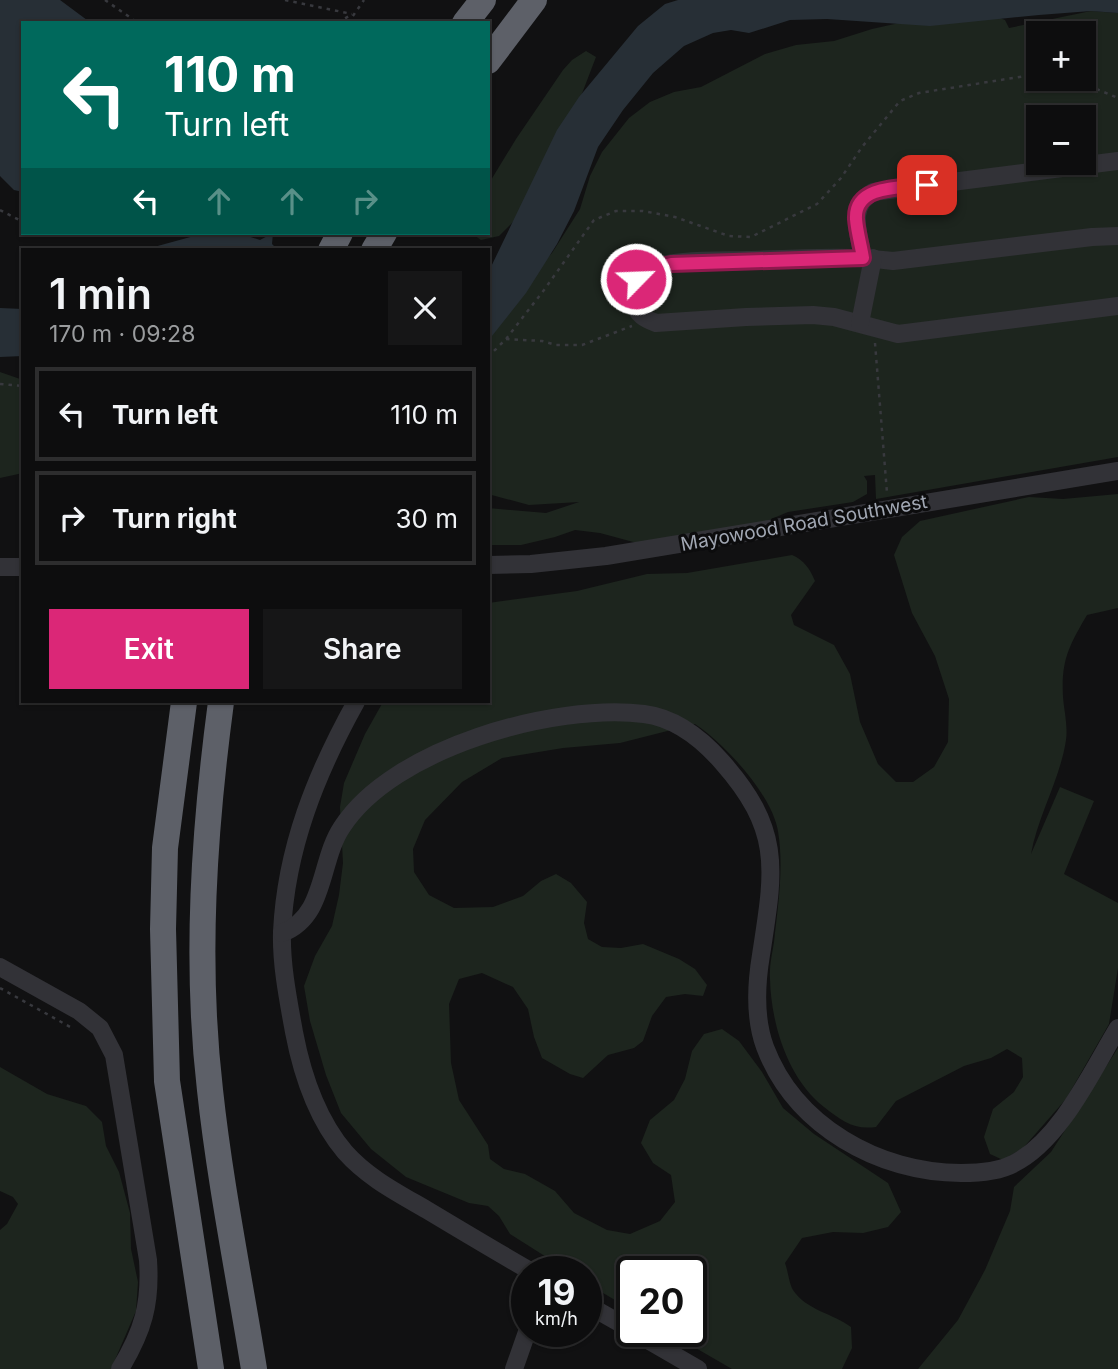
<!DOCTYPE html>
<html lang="en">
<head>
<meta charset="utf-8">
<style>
	:root { --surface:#0d0d0e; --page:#161617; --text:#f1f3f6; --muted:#9a9c9e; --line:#2d2d2e; --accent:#db2777 }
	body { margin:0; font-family:Inter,sans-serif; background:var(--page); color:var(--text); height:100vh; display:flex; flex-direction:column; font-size:26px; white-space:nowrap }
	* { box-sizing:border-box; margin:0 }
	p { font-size:23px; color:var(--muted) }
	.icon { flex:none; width:38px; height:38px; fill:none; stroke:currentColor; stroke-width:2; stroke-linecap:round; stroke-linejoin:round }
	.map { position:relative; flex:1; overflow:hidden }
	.drawer { position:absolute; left:21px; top:248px; width:469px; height:455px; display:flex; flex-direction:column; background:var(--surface); border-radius:0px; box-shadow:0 2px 5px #0004,0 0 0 2px var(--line) }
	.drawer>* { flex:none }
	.hud { position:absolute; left:21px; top:21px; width:469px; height:214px; border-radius:0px; box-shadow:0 2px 5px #0004,0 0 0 2px var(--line); background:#00695c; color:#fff; overflow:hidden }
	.buttons { position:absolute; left:1026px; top:21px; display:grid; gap:14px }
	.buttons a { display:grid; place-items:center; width:70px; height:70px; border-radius:0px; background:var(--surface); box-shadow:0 2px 5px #0004,0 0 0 2px var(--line); font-size:35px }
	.speed { position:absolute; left:511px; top:1256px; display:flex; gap:14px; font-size:35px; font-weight:700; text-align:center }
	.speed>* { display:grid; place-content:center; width:91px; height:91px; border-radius:50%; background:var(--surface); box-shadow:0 2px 5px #0004,0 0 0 2px var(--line); line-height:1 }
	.speed small { font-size:18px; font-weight:400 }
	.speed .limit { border:4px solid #111; border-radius:10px; background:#fff; color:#111 }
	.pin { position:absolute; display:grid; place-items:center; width:60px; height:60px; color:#fff; margin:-30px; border-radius:14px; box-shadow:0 4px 10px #0006 }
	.me { position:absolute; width:77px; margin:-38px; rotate:66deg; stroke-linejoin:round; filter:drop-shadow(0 0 5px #0008) }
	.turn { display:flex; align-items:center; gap:24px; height:147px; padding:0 28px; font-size:32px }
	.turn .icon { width:91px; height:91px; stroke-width:2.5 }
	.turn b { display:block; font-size:49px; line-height:60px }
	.lanes { display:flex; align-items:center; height:66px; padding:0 28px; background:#0003; justify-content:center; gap:35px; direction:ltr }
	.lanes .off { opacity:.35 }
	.round { display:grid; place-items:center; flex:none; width:74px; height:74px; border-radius:0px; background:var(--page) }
	.head { display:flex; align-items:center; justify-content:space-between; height:119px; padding:0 28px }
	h1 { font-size:42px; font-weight:600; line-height:52px }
	.button { display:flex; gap:14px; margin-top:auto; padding:14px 28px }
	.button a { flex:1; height:80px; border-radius:0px; background:var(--accent); color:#fff; font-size:28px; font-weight:600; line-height:80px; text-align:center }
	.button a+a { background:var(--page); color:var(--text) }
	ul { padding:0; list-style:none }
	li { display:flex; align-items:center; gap:21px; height:94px; margin:0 14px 10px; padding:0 14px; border:4px solid var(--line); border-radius:0px }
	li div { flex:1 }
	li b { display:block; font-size:26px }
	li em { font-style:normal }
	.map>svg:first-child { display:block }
	.green { fill:#1d251e; fill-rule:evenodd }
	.water { fill:#272f36 }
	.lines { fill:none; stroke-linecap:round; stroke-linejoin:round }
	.path { stroke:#38393e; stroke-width:2.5; stroke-dasharray:3.5 5; stroke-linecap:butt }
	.minor { stroke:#323237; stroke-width:18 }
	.highway { stroke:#5d6068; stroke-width:26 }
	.route-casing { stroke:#8e194d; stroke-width:18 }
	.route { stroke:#db2777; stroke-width:12 }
	.labels { text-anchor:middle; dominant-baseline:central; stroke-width:6; stroke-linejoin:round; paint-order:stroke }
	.street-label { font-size:19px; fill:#a1a7b3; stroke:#0c0c0d }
</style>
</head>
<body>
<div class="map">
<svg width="1118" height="1369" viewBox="0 0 1118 1369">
	<rect width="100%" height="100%" fill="#111112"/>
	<g class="green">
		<path d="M1091,11L1118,13V457L876,499L875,475L864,476L867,481V494L853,502L788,512L762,523L637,543L600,533L575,530L555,537L521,545H488V508L546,513L579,502L529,505L488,494V323L552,253L580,209L590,176L602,152L629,118L650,102L674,92L701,87L765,54L796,45L834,41L872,29L917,19L984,12L1005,20L1009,28ZM1038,33H1083V79H1038ZM1038,117H1083V163H1038Z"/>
		<path d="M586,51L596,57L573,117L522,213L499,236L481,240L471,233H488V185L516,139L563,70L572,60Z"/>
		<path d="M0,372L23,380V473L0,478Z"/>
		<path d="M1118,494V608L1087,615C1069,646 1061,660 1063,697C1064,710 1068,726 1066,740C1060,780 1038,815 1031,854L1060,787L1094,801L1064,874L1118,903V968L1109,1024L1066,1099L1023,1148L1003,1160L990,1154L984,1137L993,1109L1014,1092L1023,1077L1022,1058L1007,1049L991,1058L964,1066L896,1101L876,1127C853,1130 842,1121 824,1107C788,1079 771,1024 770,979C769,967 772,954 774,942C778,905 784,868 778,831C772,795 725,744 695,724L620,743L563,748L502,758L462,782L425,820L413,849L414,872L429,895L454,908L493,907L523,896L541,881L556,874L571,883L587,902L584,923L588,939L602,947L621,948L643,944L679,959L695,969L707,985L703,996L685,994L666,997L652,1016L643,1041L634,1048L608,1055L583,1078L570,1074L542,1058L534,1037L528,1009L513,987L482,973L459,979L449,1004L451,1063L459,1100L488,1145L490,1159L504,1169L525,1174L555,1191L574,1213L607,1230L630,1234L660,1221L675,1202L671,1175L653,1163L641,1143L650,1120L674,1100L685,1079L692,1051L704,1034L722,1029L739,1041L762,1072L783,1108L814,1134L888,1183L901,1212L888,1227L863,1233L833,1232L802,1238L785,1263C788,1271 789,1283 793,1290C806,1310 834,1314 851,1327L852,1348L842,1369H732L668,1332H691V1272H632V1310L586,1283V1272H570L510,1234L499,1216L488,1206L469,1203L406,1177L371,1149L341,1113L326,1075L310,1021L304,986L315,956L332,926L339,895L343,863L340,807L344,783L365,734L383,702H488V603L577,591L647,574L687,573L792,555C804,560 810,569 815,581L791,615L794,625L834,645L850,674L860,722L878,764L896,782H913L934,767L948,742L949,699L935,656L912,613L894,555L902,537L920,521L1029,497L1063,499Z"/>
		<path d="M1118,1048V1369H918L958,1320L985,1270L1010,1211L1014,1187L1051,1152Z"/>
		<path d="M0,1067L47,1094L86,1106L102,1122L106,1146L119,1172L130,1213L131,1249L138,1282L136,1311L111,1369H0V1230L7,1224L18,1204L13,1197L0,1191Z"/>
	</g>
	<g class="water">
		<path d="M0,0H60L91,23H23V192L14,190L0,176Z"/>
		<path d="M678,0H1118V13L1091,11L1039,15L930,26L827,19L790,20L749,33L731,30L713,33L684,46L653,73L623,110L598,147L574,211L557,244L526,293L488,341V273L557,130L579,97L638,26L665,4Z"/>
		<path d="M205,233H238L260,240L273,233L272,244L278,250H143Z"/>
		<path d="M0,308L23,309V356L0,357Z"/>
	</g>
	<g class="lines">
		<g class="path">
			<path d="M105,0L138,23"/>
			<path d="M285,0L352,14"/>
			<path d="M338,23L352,14"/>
			<path d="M348,23L364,0"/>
			<path d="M1073,79L1118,98"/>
			<path d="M0,210L23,222"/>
			<path d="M506,339L542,341L556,345H582L632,326"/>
			<path d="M875,343L887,493"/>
			<path d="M488,357L506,339L544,290L594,220L616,211H643L675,217L729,236L751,237L817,204L841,178L862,147L900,101L919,93L1038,74"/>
			<path d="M0,384L23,386"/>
			<path d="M0,988L72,1028"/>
		</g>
		<g class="minor">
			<path d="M1118,236L1092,237L893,261C844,255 796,259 747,260C721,261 668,259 646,270C633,277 630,290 634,302C637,315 645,319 656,323L746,317L813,315L834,317L898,334L1118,306"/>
			<path d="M863,258C859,233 847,207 873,192L1118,161"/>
			<path d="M860,323L873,258"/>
			<path d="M488,565L531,564L606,556L1118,471"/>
			<path d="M0,567H23"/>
			<path d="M356,702C316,774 286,848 282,932C281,964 288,999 294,1032C302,1074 317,1119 345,1152C368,1178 398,1193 427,1210C462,1231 497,1252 532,1272"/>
			<path d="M282,933C326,917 319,861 342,827C393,748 554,703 644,714C676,718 701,738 722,762C783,831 774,870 761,955C756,985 754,1017 765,1047C795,1126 879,1173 961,1173C977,1173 998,1172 1013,1164C1060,1141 1092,1071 1118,1028"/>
			<path d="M0,967L79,1011L100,1028L114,1055L148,1260C151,1304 143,1331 120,1369"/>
			<path d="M586,1304L632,1330"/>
			<path d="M634,1332L698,1369"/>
			<path d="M514,1369L527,1332"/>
		</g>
		<g class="highway">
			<path d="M465,23L483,0"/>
			<path d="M488,61L534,0"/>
			<path d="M331,250L340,233"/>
			<path d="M374,250L384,233"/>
			<path d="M184,702L165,848L163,929L167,1081L211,1369"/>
			<path d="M221,702C204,830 195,961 210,1090C220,1183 239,1276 254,1369"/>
		</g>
	</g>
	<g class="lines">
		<g class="route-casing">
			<path id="route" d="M636,279C646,268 657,267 671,264L863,258C861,245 857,232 856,219C854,184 903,188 927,185"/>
		</g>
		<use href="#route" class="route"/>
	</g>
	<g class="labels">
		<g class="street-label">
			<text transform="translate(804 523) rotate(-10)">Mayowood Road Southwest</text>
		</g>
	</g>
</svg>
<div class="buttons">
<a>+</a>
<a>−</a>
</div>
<div class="speed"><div>19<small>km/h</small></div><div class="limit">20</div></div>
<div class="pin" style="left:927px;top:185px;background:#d93025"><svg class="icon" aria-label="arrive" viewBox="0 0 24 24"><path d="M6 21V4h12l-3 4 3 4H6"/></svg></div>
<svg class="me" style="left:636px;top:279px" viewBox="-20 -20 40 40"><circle r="17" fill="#db2777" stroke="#fff" stroke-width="3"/><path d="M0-11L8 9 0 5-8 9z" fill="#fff"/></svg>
<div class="hud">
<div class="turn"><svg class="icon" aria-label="left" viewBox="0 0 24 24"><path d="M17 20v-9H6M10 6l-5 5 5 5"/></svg><div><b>110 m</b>Turn left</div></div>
<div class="lanes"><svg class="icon" aria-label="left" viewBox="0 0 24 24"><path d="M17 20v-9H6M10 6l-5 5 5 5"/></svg><svg class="icon off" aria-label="ahead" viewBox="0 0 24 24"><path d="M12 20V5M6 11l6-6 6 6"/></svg><svg class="icon off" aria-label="ahead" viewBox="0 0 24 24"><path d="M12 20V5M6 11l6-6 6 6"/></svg><svg class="icon off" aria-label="right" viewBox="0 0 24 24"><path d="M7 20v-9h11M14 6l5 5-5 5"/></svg></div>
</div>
<section class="drawer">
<div class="head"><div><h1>1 min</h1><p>170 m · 09:28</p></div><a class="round"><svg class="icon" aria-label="close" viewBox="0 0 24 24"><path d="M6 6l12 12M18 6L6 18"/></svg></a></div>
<ul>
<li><svg class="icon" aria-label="left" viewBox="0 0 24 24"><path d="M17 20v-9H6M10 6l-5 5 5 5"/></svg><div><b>Turn left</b></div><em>110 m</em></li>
<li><svg class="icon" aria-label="right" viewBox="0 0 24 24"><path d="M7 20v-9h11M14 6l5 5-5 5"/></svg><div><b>Turn right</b></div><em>30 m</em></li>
</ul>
<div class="button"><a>Exit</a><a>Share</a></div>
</section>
</div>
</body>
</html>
